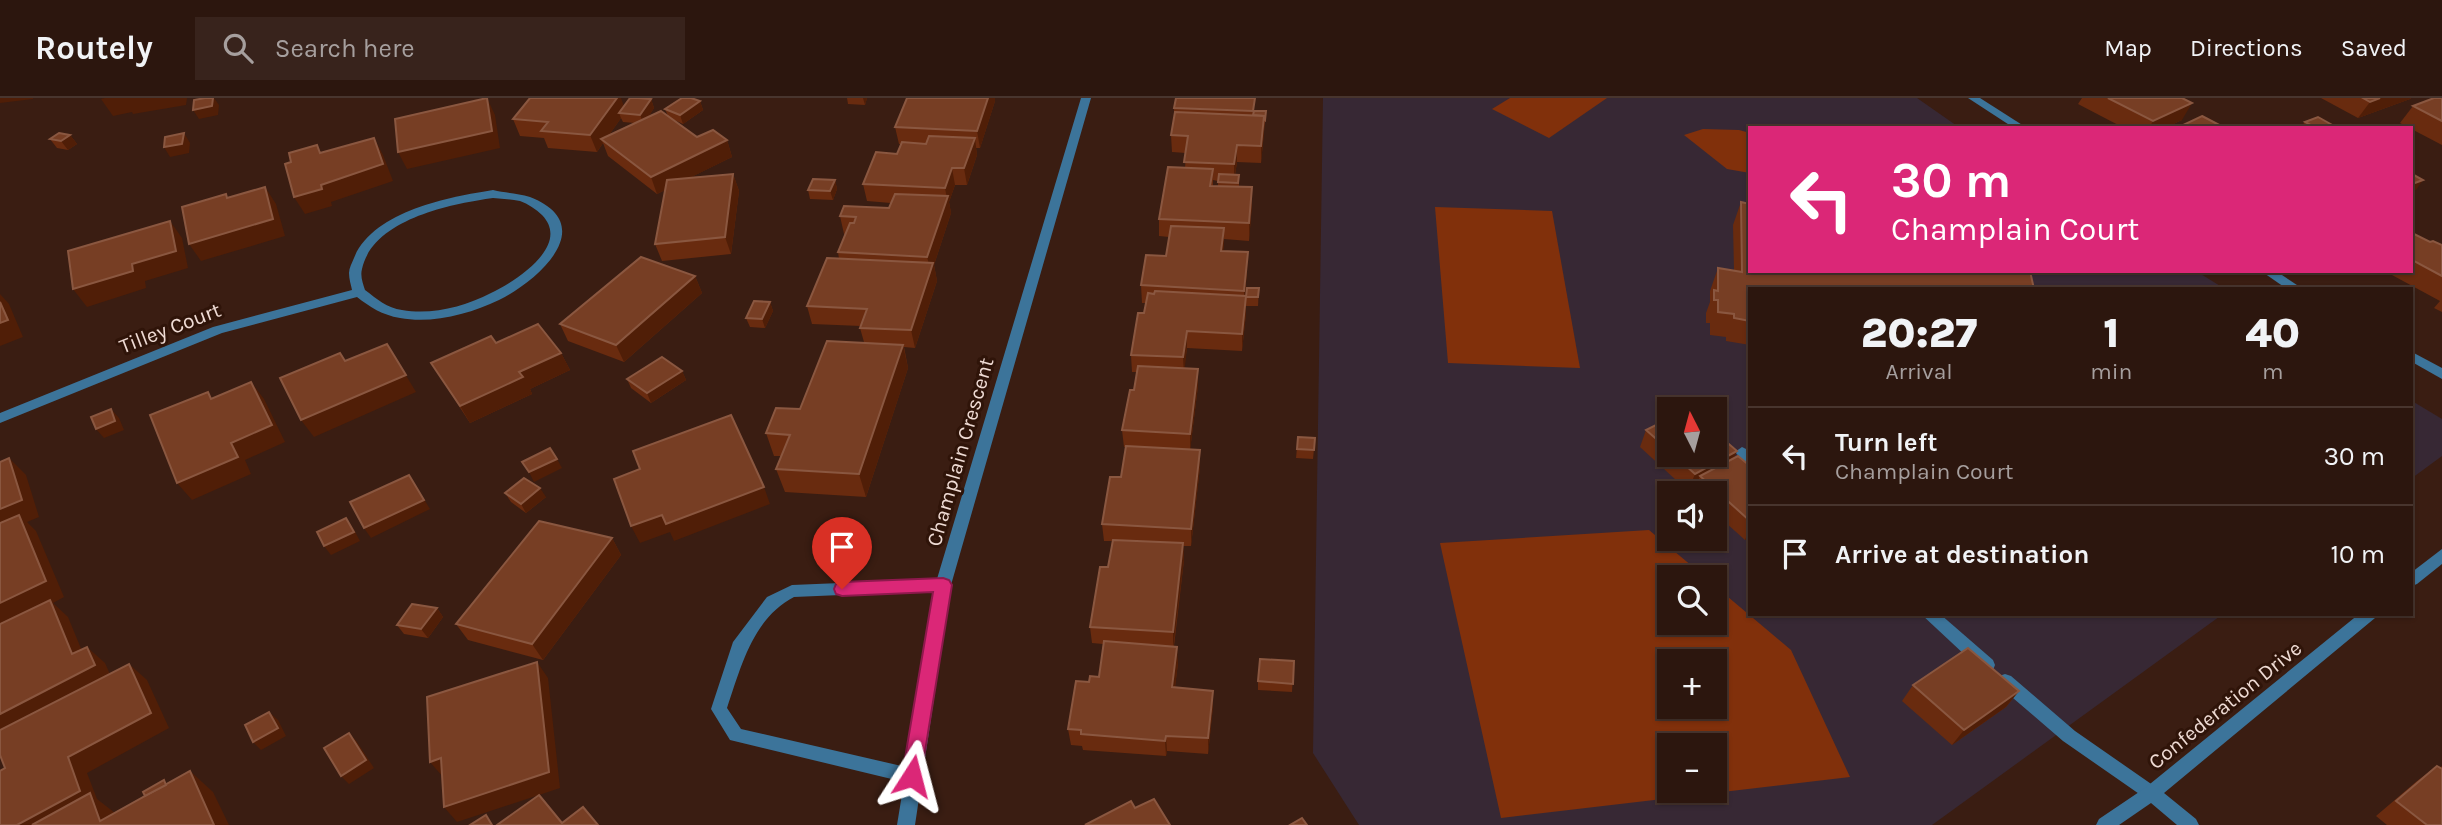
<!DOCTYPE html>
<html lang="en">
<head>
<meta charset="utf-8">
<style>
	:root { --surface:#2c160e; --page:#38231c; --text:#f1f3f6; --muted:#a69f9e; --line:#48352e }
	body { margin:0; font-family:Karla,sans-serif; background:var(--page); color:var(--text); height:100vh; display:flex; flex-direction:column; font-size:26px; white-space:nowrap }
	* { box-sizing:border-box; margin:0 }
	p { font-size:23px; color:var(--muted) }
	.icon { flex:none; width:38px; height:38px; fill:none; stroke:currentColor; stroke-width:2; stroke-linecap:round; stroke-linejoin:round }
	.map { position:relative; flex:1; overflow:hidden }
	.sheet { position:absolute; left:1748px; top:189px; width:665px; height:329px; display:flex; flex-direction:column; background:var(--surface); border-radius:0px; box-shadow:0 2px 5px #0004,0 0 0 2px var(--line) }
	.sheet>* { flex:none }
	.guide { position:absolute; left:1748px; top:28px; width:665px; height:147px; border-radius:0px; box-shadow:0 2px 5px #0004,0 0 0 2px var(--line); background:#db2777; color:#fff; overflow:hidden }
	.needle { width:46px; rotate:354deg }
	.tools { position:absolute; left:1657px; top:299px; display:grid; gap:14px }
	.tools a { display:grid; place-items:center; width:70px; height:70px; border-radius:0px; background:var(--surface); box-shadow:0 2px 5px #0004,0 0 0 2px var(--line); font-size:35px }
	.pin { position:absolute; display:grid; place-items:center; width:60px; height:60px; color:#fff; margin:-72px -30px; border-radius:50% 50% 50% 0; rotate:-45deg; box-shadow:0 0 7px #0007 }
	.pin .icon { rotate:45deg }
	.me { position:absolute; width:77px; margin:-38px; rotate:9deg; stroke-linejoin:round; filter:drop-shadow(0 0 5px #0008) }
	.turn { display:flex; align-items:center; gap:24px; height:147px; padding:0 28px; font-size:32px }
	.turn .icon { width:91px; height:91px; stroke-width:2.5 }
	.turn b { display:block; font-size:49px; line-height:60px }
	.eta { display:flex; justify-content:space-evenly; align-items:center; height:119px; text-align:center }
	.eta b { font-size:42px; font-weight:800; line-height:49px }
	ul { padding:0; list-style:none }
	li { display:flex; align-items:center; gap:21px; height:98px; padding:0 28px; border-top:2px solid var(--line) }
	li div { flex:1 }
	li b { display:block; font-size:26px }
	li em { font-style:normal }
	header { display:flex; align-items:center; gap:42px; box-sizing:border-box; height:98px; padding:0 35px; background:var(--surface); border-bottom:2px solid var(--line) }
	header strong { font-size:33px }
	nav { display:flex; gap:38px; margin-inline-start:auto; font-size:24px }
	.search { width:490px; height:63px; background:var(--page); display:flex; align-items:center; gap:18px; box-sizing:border-box; padding:0 24px; border-radius:0px; color:var(--muted); font-size:26px }
	.map>svg:first-child { display:block }
	.education { fill:#372834; fill-rule:evenodd }
	.green { fill:#81300b; fill-rule:evenodd }
	.lines { fill:none; stroke-linecap:round; stroke-linejoin:round }
	.lane { fill:#3c749a; fill-rule:evenodd }
	.street { fill:#3c749a; fill-rule:evenodd }
	.wall { fill:#692b0f; fill-rule:evenodd }
	.shaded-wall { fill:#501e07 }
	.building { fill:#773e24; stroke:#8a5740; stroke-width:2 }
	.route { fill:#db2777; stroke:#8e194d; stroke-width:2 }
	.labels { text-anchor:middle; dominant-baseline:central; stroke-width:6; stroke-linejoin:round; paint-order:stroke }
	.street-label { font-size:21px; fill:#efdbd4; stroke:#2f1409 }
</style>
</head>
<body>
<header>
<strong>Routely</strong>
<div class="search"><svg class="icon" aria-label="search" viewBox="0 0 24 24"><circle cx="10" cy="10" r="6"/><path d="M15 15l6 6"/></svg>Search here</div>
<nav><a>Map</a><a>Directions</a><a>Saved</a></nav>
</header>
<div class="map">
<svg width="2442" height="727" viewBox="0 0 2442 727">
	<rect width="100%" height="100%" fill="#3a1d12"/>
	<g class="education">
		<path d="M1323,0H1917L1960,30H1750V173H2196L2225,191H1750V516H2223L1932,727H1359L1313,655ZM1670,312H1715V357H1670ZM1670,396H1715V441H1670ZM1670,480H1715V525H1670ZM1670,564H1715V609H1670ZM1670,648H1715V693H1670Z"/>
		<path d="M2412,303L2442,321V358L2412,380Z"/>
	</g>
	<g class="green">
		<path d="M1510,0H1607L1549,40L1492,11Z"/>
		<path d="M1703,31L1739,32L1750,35V75L1727,71L1684,37Z"/>
		<path d="M1435,109L1552,113L1580,270L1448,265Z"/>
		<path d="M1649,432L1705,479L1670,480V525H1715V488L1791,552L1850,679L1501,720L1440,445ZM1670,564H1715V609H1670ZM1670,648H1715V693H1670Z"/>
	</g>
	<g class="lines">
		<g class="lane">
			<path d="M1742,349L1750,353V366L1745,365L1735,354Z"/>
			<path d="M1921,516H1940L1993,562L1995,567L1993,572L1987,574L1981,572Z"/>
			<path d="M2005,576L2011,578L2075,633L2157,690L2160,695L2157,700L2151,703L2145,700L2063,643L1999,588L1997,583L1999,578Z"/>
		</g>
		<g class="street">
			<path d="M1081,0H1091L951,487L915,727H897L904,684L730,642L711,611L733,544L767,499L792,487L937,481ZM934,493L906,669L741,631L727,610C741,569 753,520 794,499Z"/>
			<path d="M1968,0H1980L2027,30H2014Z"/>
			<path d="M493,92C505,95 518,95 530,99C601,127 538,183 499,202C470,216 432,226 400,220C382,217 370,209 357,199L222,235L0,325V315L213,229L352,192C351,187 349,181 349,175C349,170 352,165 354,160C373,113 449,99 493,92ZM493,100C502,101 511,101 520,103C528,106 536,111 542,117C572,148 514,184 491,195C464,209 432,217 402,212C387,210 377,201 365,192C363,186 360,178 362,171C373,121 451,106 493,100Z"/>
			<path d="M2261,173H2276L2303,191H2287Z"/>
			<path d="M2412,254L2442,270V281L2412,264Z"/>
			<path d="M2442,451V466L2417,486L2412,488V474Z"/>
			<path d="M2359,516H2378L2375,520L2164,695L2196,721L2199,727H2177L2151,705L2119,727H2096L2099,721L2145,690Z"/>
		</g>
	</g>
	<g class="wall">
		<path d="M847,0H867L865,7L848,6Z"/>
		<path d="M907,0H995V3L980,50H976L977,57L967,87H955L949,104L951,115L934,167L937,183L915,250L904,249L908,270L866,399L785,394L776,371L781,358H774L766,335L800,311L864,244L860,230L861,228L812,226L807,208L839,161L838,154L845,136H844L840,118L889,110L891,105L867,103L863,86L897,56L901,46H899L895,29Z"/>
		<path d="M2082,0H2182V22L2165,30H2124L2078,6Z"/>
		<path d="M2321,0H2411L2410,1L2358,20Z"/>
		<path d="M2442,0V47L2400,25L2413,8Z"/>
		<path d="M651,1L654,10L648,19L668,18L665,11L700,3L703,12L683,26L672,21L697,39L727,42L732,59L691,79L733,76L739,93L731,156L662,163L655,146L665,92L657,96L608,58L603,45L597,54L548,50L544,40L520,38L513,21L624,9ZM621,20L623,24L635,25L609,37Z"/>
		<path d="M1174,10L1266,13L1261,65L1237,64L1235,77H1239V89L1252,106L1249,143L1224,141L1223,153L1247,171L1245,198H1246V215L1242,253L1187,250L1184,270L1198,271V288L1190,352H1200V369L1191,448H1183L1184,462L1174,548L1178,565L1175,589L1213,593V608L1208,656L1167,653L1166,658L1083,652L1082,648L1071,647L1068,631L1089,584L1099,579L1103,546L1092,545L1090,529L1108,469L1112,443H1104L1102,426L1121,379L1126,349H1124L1122,332L1134,292L1137,274H1132L1131,257L1144,215L1146,205H1142L1141,187L1166,158L1169,139L1159,138V121L1185,70L1186,55L1172,54L1171,37L1174,20ZM1213,82L1218,83V88H1213Z"/>
		<path d="M2305,24L2332,30H2300Z"/>
		<path d="M70,37L77,46L68,52L57,50L50,41Z"/>
		<path d="M835,82L837,91L833,102L810,101L808,92Z"/>
		<path d="M1750,96V247L1726,243V239L1710,237V225H1706V215L1710,204V193L1718,170L1734,172L1733,127L1741,104L1749,105Z"/>
		<path d="M2412,135L2430,144L2442,147V214L2434,210L2440,203L2392,177L2393,175L2391,173H2412Z"/>
		<path d="M695,178L702,195L624,264L568,243L560,226Z"/>
		<path d="M1259,190L1258,208H1246V199Z"/>
		<path d="M770,204L773,213L765,230L750,229L746,220Z"/>
		<path d="M496,245L561,255L570,272L530,291L532,296L470,325L431,265Z"/>
		<path d="M682,273L686,282L651,305L631,290L627,281Z"/>
		<path d="M1670,320V357H1715L1734,360L1750,368V439L1745,442L1715,415V396H1694L1696,389L1688,393L1640,349L1646,332Z"/>
		<path d="M1298,339L1315,340L1313,361L1296,360Z"/>
		<path d="M505,395L546,399L526,415L511,404Z"/>
		<path d="M612,440L621,457L543,562L468,542L456,526Z"/>
		<path d="M437,510L443,519L428,540L404,536L397,527Z"/>
		<path d="M1294,563L1292,594L1258,592V583Z"/>
		<path d="M1913,587L2019,593L2006,609L1952,647L1902,603Z"/>
		<path d="M2437,668L2440,670L2442,668V727H2387L2376,718L2417,683Z"/>
	</g>
	<g class="shaded-wall">
		<path d="M0,0H33V1L0,5Z"/>
		<path d="M105,0H187L186,7L133,16L132,14L113,18L101,1Z"/>
		<path d="M213,0H214L219,7L218,17L199,21L193,12Z"/>
		<path d="M487,0L495,17L500,50L407,71L398,54Z"/>
		<path d="M617,0H621L626,14L619,15L621,20L605,43L601,41L603,45L597,54L590,37Z"/>
		<path d="M863,0H867L865,7Z"/>
		<path d="M988,0H995V3L980,50L977,33Z"/>
		<path d="M2380,0H2411L2410,1L2358,20L2370,4Z"/>
		<path d="M651,1L654,10L644,26L640,17Z"/>
		<path d="M700,3L703,12L683,26L680,17Z"/>
		<path d="M2192,5L2182,22L2165,30H2149L2153,23Z"/>
		<path d="M1264,18V35L1261,65V48Z"/>
		<path d="M184,35L190,45L189,55L170,59L164,49Z"/>
		<path d="M70,37L77,46L68,52L61,43Z"/>
		<path d="M374,40L383,57L393,83L331,104L332,108L305,116L294,99Z"/>
		<path d="M975,40L977,57L967,87L964,70Z"/>
		<path d="M727,42L732,59L657,96L651,79Z"/>
		<path d="M1237,47V64L1234,83V66Z"/>
		<path d="M952,70L955,87L949,104L951,115L934,167L937,183L915,250L911,232L931,174L927,159L947,101L945,90Z"/>
		<path d="M733,76L739,93L731,156L725,139Z"/>
		<path d="M835,82L837,91L833,102L830,93Z"/>
		<path d="M2423,82L2416,92L2412,93V87Z"/>
		<path d="M265,89L276,106L285,138L201,163L189,146Z"/>
		<path d="M1252,89V106L1249,143V125Z"/>
		<path d="M170,123L182,140L188,170L145,183L146,190L87,209L73,191L132,166Z"/>
		<path d="M1224,130V148L1221,170V153Z"/>
		<path d="M1248,154L1247,171L1244,210V193Z"/>
		<path d="M695,178L702,195L624,264L616,247Z"/>
		<path d="M0,196L9,206L23,239L0,248Z"/>
		<path d="M1246,198V215L1242,253V236Z"/>
		<path d="M770,204L773,213L765,230L762,221Z"/>
		<path d="M1187,233V250L1184,277L1183,259Z"/>
		<path d="M387,246L416,294L314,339L301,322Z"/>
		<path d="M903,247L908,270L866,399L859,376Z"/>
		<path d="M561,255L570,272L530,291L532,296L470,325L460,308L519,274Z"/>
		<path d="M1198,271V288L1190,353V336Z"/>
		<path d="M682,273L686,282L651,305L647,295Z"/>
		<path d="M251,284L264,301L285,344L245,362L251,376L192,402L177,385L231,345Z"/>
		<path d="M111,311L119,320L124,332L104,340L96,331Z"/>
		<path d="M1200,352V369L1191,448V431Z"/>
		<path d="M1737,353L1730,370L1700,378L1696,389L1688,393L1695,376Z"/>
		<path d="M9,360L26,377L39,419L27,424L36,433L64,499L53,505L68,519L89,570L87,549L105,565L113,583L8,638L0,631V411Z"/>
		<path d="M557,361L562,370L534,384L529,374Z"/>
		<path d="M409,377L430,411L371,440L364,430Z"/>
		<path d="M764,389L770,406L674,443L670,434L640,445L631,428L662,417Z"/>
		<path d="M540,390L546,399L526,415L521,406Z"/>
		<path d="M346,420L353,430L360,443L331,457L324,448Z"/>
		<path d="M1750,431V439L1745,442Z"/>
		<path d="M612,440L621,457L543,562L532,546Z"/>
		<path d="M1183,445L1184,462L1173,551V534Z"/>
		<path d="M437,510L443,519L428,540L421,531Z"/>
		<path d="M1177,549L1178,565L1173,605L1172,589Z"/>
		<path d="M537,564L548,580L560,690L457,724L444,709Z"/>
		<path d="M129,566L147,582L169,630L87,675L97,701L115,715L100,723L65,727H17L68,659Z"/>
		<path d="M1213,593V608L1208,656V640Z"/>
		<path d="M2019,593L2006,609L1952,647L1964,632Z"/>
		<path d="M269,614L278,622L286,638L261,652L253,644Z"/>
		<path d="M349,635L357,644L374,670L349,686L341,678Z"/>
		<path d="M1166,638L1167,653L1166,658L1165,643Z"/>
		<path d="M441,660L443,679L430,664Z"/>
		<path d="M190,673L213,694L229,727H214Z"/>
	</g>
	<g class="building">
		<path d="M205,0H213L212,8L193,12L194,2Z"/>
		<path d="M487,0L492,33L398,54L395,21Z"/>
		<path d="M530,0H617L590,37L541,33L548,24L513,21Z"/>
		<path d="M630,0H638L651,1L640,17L619,15Z"/>
		<path d="M682,0H691L700,3L680,17L665,11Z"/>
		<path d="M907,0H988L977,33L895,29Z"/>
		<path d="M1176,0H1255L1253,13L1174,10Z"/>
		<path d="M2108,0H2182L2192,5L2153,23Z"/>
		<path d="M2363,0H2380L2370,4Z"/>
		<path d="M2434,0H2442V23L2413,8Z"/>
		<path d="M661,13L697,39L713,32L727,42L651,79L601,41Z"/>
		<path d="M1254,13H1266L1265,22L1264,21V18L1253,17Z"/>
		<path d="M1175,14L1264,18L1261,48L1237,47L1234,66L1184,64L1188,38L1171,37Z"/>
		<path d="M2202,18L2225,30H2177Z"/>
		<path d="M2318,19L2334,28L2328,30H2316L2305,24Z"/>
		<path d="M59,35L70,37L61,43L50,41Z"/>
		<path d="M184,35L182,46L164,49L165,39Z"/>
		<path d="M929,38L975,40L964,70H952L945,90L863,86L876,54L897,56L902,44L926,46Z"/>
		<path d="M374,40L383,66L321,87L322,91L294,99L285,66L291,64L289,55L317,47L320,55Z"/>
		<path d="M1168,69L1213,71L1210,88L1252,89L1249,125L1159,121Z"/>
		<path d="M733,76L725,139L655,146L667,82Z"/>
		<path d="M1219,76L1239,77L1238,85L1218,84Z"/>
		<path d="M2412,76L2423,82L2412,86Z"/>
		<path d="M813,81L835,82L830,93L808,92Z"/>
		<path d="M265,89L273,121L189,146L182,109L226,96L227,100Z"/>
		<path d="M895,96L948,98L927,159L838,154L850,125H854L856,119L840,118L844,108L889,110Z"/>
		<path d="M1741,104L1750,106V173H2030L2034,191H1750V223L1734,220V216L1718,214V202H1714V192L1718,193V170L1742,174Z"/>
		<path d="M170,123L176,153L132,166L133,173L73,191L68,153Z"/>
		<path d="M1171,128L1224,130L1221,153L1248,154L1244,193L1141,187L1146,157L1166,158Z"/>
		<path d="M2412,135L2430,144L2433,143L2442,147V178L2412,162Z"/>
		<path d="M641,159L695,178L616,247L560,226Z"/>
		<path d="M827,160L933,165L911,232L860,230L867,211L807,208Z"/>
		<path d="M1247,190H1259L1258,199H1246Z"/>
		<path d="M1155,193L1246,198L1242,236L1187,233L1183,259L1131,257L1138,215H1144L1148,195L1154,196Z"/>
		<path d="M754,203L770,204L762,221L746,220Z"/>
		<path d="M0,204L8,222L0,225Z"/>
		<path d="M538,226L561,255L519,274L523,279L460,308L431,265L491,238L496,245Z"/>
		<path d="M827,243L903,247L859,376L776,371L790,337L766,335L776,310L800,311Z"/>
		<path d="M387,246L406,277L301,322L280,280L340,255L345,263Z"/>
		<path d="M662,259L682,273L647,295L627,281Z"/>
		<path d="M1138,268L1198,271L1190,336L1122,332L1130,292H1134Z"/>
		<path d="M251,284L272,327L231,345L238,359L177,385L150,317L208,294L211,301Z"/>
		<path d="M111,311L115,323L96,331L91,319Z"/>
		<path d="M731,317L764,389L666,426L662,417L631,428L614,381L640,371L633,353Z"/>
		<path d="M1670,320V353L1646,332Z"/>
		<path d="M1715,334L1737,353L1695,376L1674,357H1715Z"/>
		<path d="M1298,339L1315,340L1314,352L1297,351Z"/>
		<path d="M1126,348L1200,352L1191,431L1102,426L1110,379H1121Z"/>
		<path d="M550,350L557,361L529,374L522,364Z"/>
		<path d="M1738,358L1750,368V423L1700,378Z"/>
		<path d="M9,360L22,402L0,411V364Z"/>
		<path d="M409,377L424,402L364,430L350,404Z"/>
		<path d="M524,380L540,390L521,406L505,395Z"/>
		<path d="M19,417L46,483L0,505V425Z"/>
		<path d="M346,420L354,434L324,448L317,434Z"/>
		<path d="M539,423L612,440L532,546L456,526Z"/>
		<path d="M1113,442L1183,445L1173,534L1090,529L1100,469H1108Z"/>
		<path d="M50,502L72,556L87,549L95,567L0,616V526Z"/>
		<path d="M412,506L437,510L421,531L397,527Z"/>
		<path d="M1104,543L1177,549L1172,589L1213,593L1208,640L1166,638L1165,643L1081,636V632L1068,631L1076,583L1089,584L1090,578L1099,579Z"/>
		<path d="M1968,550L2019,593L1964,632L1913,587Z"/>
		<path d="M1260,561L1294,563L1293,586L1258,583Z"/>
		<path d="M537,564L549,674L444,709L441,660L430,664L427,599Z"/>
		<path d="M129,566L151,615L68,659L80,693L17,727H0V673L5,670L0,657V632Z"/>
		<path d="M269,614L278,630L253,644L245,627Z"/>
		<path d="M349,635L366,662L341,678L324,650Z"/>
		<path d="M2437,668L2442,671V727H2427L2396,703Z"/>
		<path d="M190,673L214,727H32L90,695L100,723Z"/>
		<path d="M164,682L166,687L145,698L143,694Z"/>
		<path d="M539,697L562,725L583,709L598,727H497Z"/>
		<path d="M1154,701L1170,727H1085L1131,703L1135,710Z"/>
		<path d="M486,717L492,727H470Z"/>
		<path d="M1302,720L1307,727H1290Z"/>
	</g>
	<path class="route" d="M943,480L949,482L952,487L921,678L919,684L912,686L905,684L902,678L933,494L842,498L836,496L834,491L836,486L842,484Z"/>
	<g class="labels">
		<g class="street-label">
			<text transform="translate(170 230) rotate(-21)">Tilley Court</text>
			<text transform="translate(960 354) rotate(-74)">Champlain Crescent</text>
			<text transform="translate(2225 607) rotate(-39)">Confederation Drive</text>
		</g>
	</g>
</svg>
<div class="tools">
<a><svg class="needle" viewBox="-14 -14 28 28"><path d="M0-13l5 13h-10z" fill="#e53935"/><path d="M0 13l5-13h-10z" fill="#a69f9e"/></svg></a>
<a><svg class="icon" aria-label="sound" viewBox="0 0 24 24"><path d="M4 9h4l5-4v14l-5-4H4zM17 9q2 3 0 6"/></svg></a>
<a><svg class="icon" aria-label="search" viewBox="0 0 24 24"><circle cx="10" cy="10" r="6"/><path d="M15 15l6 6"/></svg></a>
<a>+</a>
<a>−</a>
</div>
<div class="pin" style="left:842px;top:491px;background:#d93025"><svg class="icon" aria-label="arrive" viewBox="0 0 24 24"><path d="M6 21V4h12l-3 4 3 4H6"/></svg></div>
<svg class="me" style="left:912px;top:678px" viewBox="-20 -20 40 40"><path d="M0-17L14 15 0 8-14 15z" fill="#db2777" stroke="#fff" stroke-width="4"/></svg>
<div class="guide">
<div class="turn"><svg class="icon" aria-label="left" viewBox="0 0 24 24"><path d="M17 20v-9H6M10 6l-5 5 5 5"/></svg><div><b>30 m</b>Champlain Court</div></div>
</div>
<section class="sheet">
<div class="eta">
<div><b>20:27</b><p>Arrival</p></div>
<div><b>1</b><p>min</p></div>
<div><b>40</b><p>m</p></div>
</div>
<ul>
<li><svg class="icon" aria-label="left" viewBox="0 0 24 24"><path d="M17 20v-9H6M10 6l-5 5 5 5"/></svg><div><b>Turn left</b><p>Champlain Court</p></div><em>30 m</em></li>
<li><svg class="icon" aria-label="arrive" viewBox="0 0 24 24"><path d="M6 21V4h12l-3 4 3 4H6"/></svg><div><b>Arrive at destination</b></div><em>10 m</em></li>
</ul>
</section>
</div>
</body>
</html>
